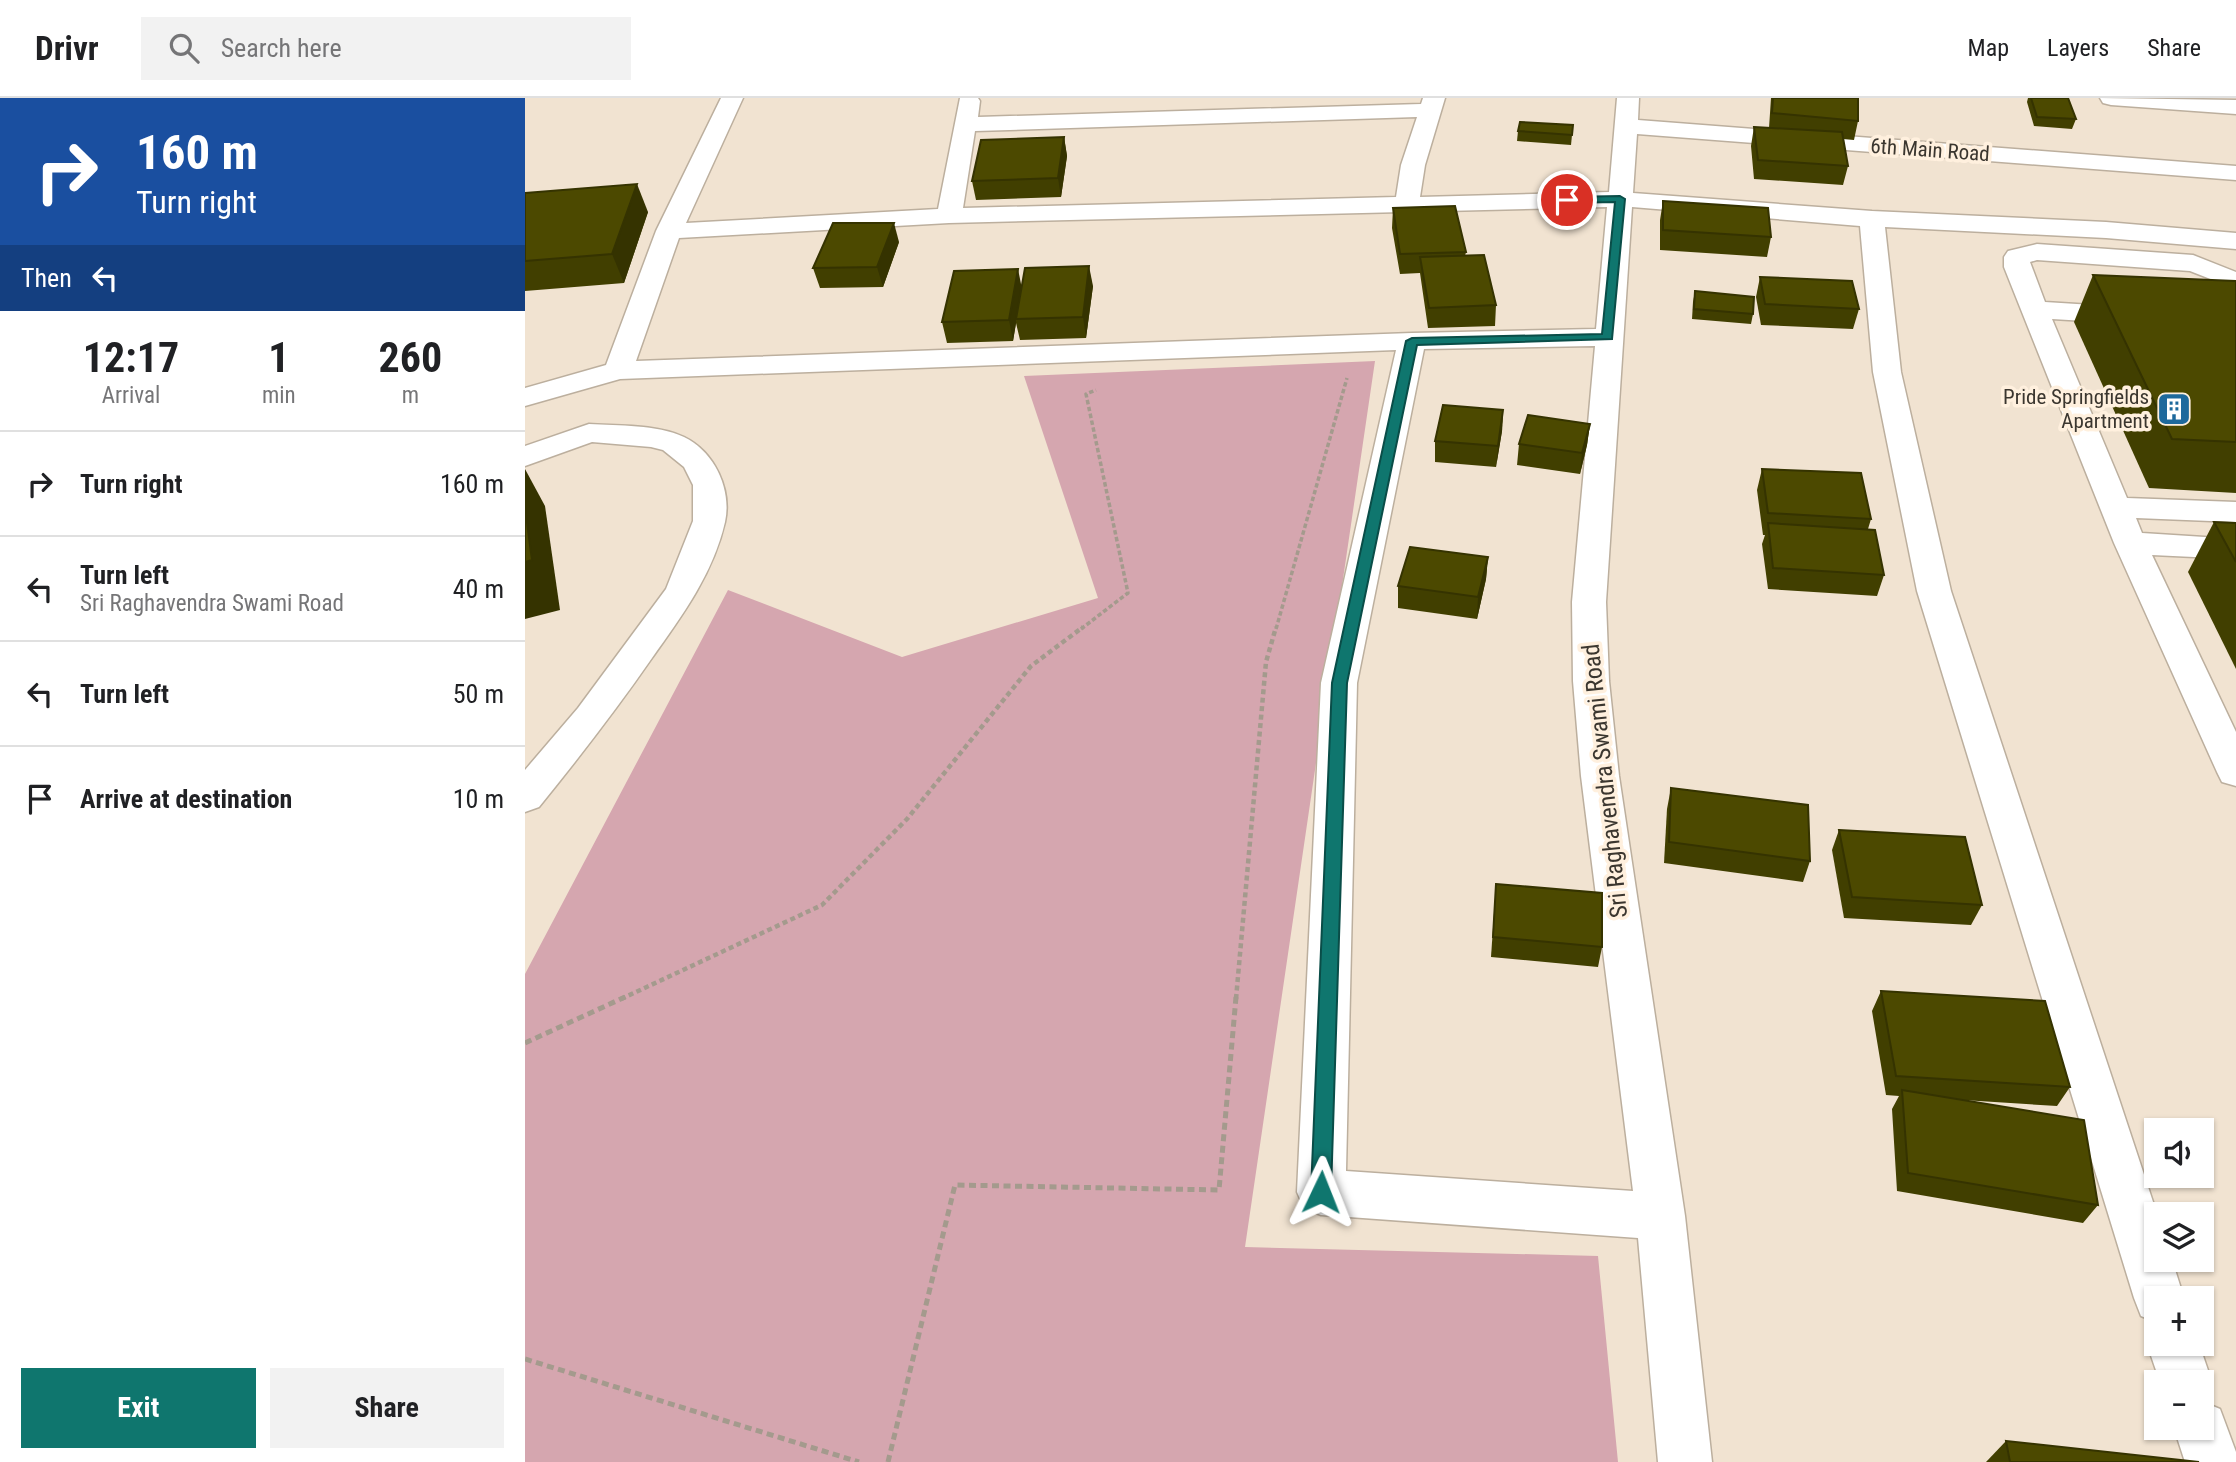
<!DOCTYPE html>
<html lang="en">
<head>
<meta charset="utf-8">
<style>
	:root { --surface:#fff; --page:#f2f2f2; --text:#202124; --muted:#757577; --line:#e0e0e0; --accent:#0f766e }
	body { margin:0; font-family:"Roboto Condensed",sans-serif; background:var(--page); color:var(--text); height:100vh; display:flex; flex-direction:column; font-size:26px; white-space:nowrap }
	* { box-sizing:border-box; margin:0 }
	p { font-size:23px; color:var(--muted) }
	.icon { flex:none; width:38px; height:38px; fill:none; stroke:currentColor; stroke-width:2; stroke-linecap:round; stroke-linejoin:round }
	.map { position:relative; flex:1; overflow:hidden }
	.details { display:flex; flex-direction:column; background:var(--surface); width:525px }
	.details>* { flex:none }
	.banner { background:#1a4fa0; color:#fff; overflow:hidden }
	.controls { position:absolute; left:1619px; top:1020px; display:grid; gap:14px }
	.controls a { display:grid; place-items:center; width:70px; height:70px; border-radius:0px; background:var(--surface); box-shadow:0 2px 5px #0004; font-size:35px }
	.pin { position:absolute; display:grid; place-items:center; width:60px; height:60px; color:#fff; margin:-30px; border:4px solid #fff; border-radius:50%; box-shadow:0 2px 7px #0007 }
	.me { position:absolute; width:77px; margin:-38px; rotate:2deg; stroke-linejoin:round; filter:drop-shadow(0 0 5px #0008) }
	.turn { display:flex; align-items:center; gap:24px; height:147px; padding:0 21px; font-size:32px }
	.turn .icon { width:91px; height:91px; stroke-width:2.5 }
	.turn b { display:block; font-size:49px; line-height:60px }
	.then { display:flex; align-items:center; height:66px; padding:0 21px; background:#0003; gap:14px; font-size:26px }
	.eta { display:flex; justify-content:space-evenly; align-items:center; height:119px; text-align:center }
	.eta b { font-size:42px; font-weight:700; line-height:49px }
	.primary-button { display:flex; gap:14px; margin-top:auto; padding:14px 21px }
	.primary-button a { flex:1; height:80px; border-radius:0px; background:var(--accent); color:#fff; font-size:28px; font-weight:700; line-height:80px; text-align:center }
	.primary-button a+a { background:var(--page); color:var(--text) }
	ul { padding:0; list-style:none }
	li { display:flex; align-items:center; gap:21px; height:105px; padding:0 21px; border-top:2px solid var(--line) }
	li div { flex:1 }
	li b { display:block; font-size:26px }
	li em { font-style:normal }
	header { display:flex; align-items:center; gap:42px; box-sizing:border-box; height:98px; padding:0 35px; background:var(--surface); border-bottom:2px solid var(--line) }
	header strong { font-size:33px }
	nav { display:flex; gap:38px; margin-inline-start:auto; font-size:24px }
	.search { width:490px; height:63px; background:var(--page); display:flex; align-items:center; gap:18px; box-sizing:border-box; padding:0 24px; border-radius:0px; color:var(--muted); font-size:26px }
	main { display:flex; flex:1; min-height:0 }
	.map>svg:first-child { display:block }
	.green { fill:#d5a6af }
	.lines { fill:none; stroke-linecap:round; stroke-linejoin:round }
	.minor-casing { stroke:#bcaf9e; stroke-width:3 }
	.path-far2 { stroke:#a49a8d; stroke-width:3.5; stroke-dasharray:4.5 2.5; stroke-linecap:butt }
	.path-far1 { stroke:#a49a8d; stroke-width:4.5; stroke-dasharray:5 3.5; stroke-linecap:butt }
	.path { stroke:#a49a8d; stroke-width:5; stroke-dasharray:7 4.5; stroke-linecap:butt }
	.minor { fill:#fff; fill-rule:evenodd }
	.wall { fill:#413f00 }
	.shaded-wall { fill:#353300 }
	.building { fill:#4c4900; stroke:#353300; stroke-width:2 }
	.route { fill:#0f766e; stroke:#0a4d48; stroke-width:2 }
	.labels { text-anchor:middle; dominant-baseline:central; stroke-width:7; stroke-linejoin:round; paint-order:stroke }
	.far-street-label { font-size:21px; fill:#3b362f; stroke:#fff0de }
	.far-poi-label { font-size:21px; fill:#3b362f; stroke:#fff0de; text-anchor:end }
	.street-label { font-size:24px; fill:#3b362f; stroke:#fff0de }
</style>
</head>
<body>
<header>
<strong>Drivr</strong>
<div class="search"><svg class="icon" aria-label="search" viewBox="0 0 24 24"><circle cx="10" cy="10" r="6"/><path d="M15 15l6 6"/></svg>Search here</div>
<nav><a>Map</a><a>Layers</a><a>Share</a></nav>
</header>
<main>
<section class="details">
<div class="banner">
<div class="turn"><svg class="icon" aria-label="right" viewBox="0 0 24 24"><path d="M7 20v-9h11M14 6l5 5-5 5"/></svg><div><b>160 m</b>Turn right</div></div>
<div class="then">Then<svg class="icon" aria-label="left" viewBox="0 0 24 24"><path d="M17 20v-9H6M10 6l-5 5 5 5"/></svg></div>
</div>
<div class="eta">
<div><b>12:17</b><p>Arrival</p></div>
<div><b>1</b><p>min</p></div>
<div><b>260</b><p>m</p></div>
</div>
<ul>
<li><svg class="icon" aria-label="right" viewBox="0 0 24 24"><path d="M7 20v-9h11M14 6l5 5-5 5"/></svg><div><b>Turn right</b></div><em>160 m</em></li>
<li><svg class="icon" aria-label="left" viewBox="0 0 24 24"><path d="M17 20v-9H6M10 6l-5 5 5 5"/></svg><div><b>Turn left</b><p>Sri Raghavendra Swami Road</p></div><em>40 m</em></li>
<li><svg class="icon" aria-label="left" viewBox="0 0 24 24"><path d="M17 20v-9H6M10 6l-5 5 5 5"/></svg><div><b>Turn left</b></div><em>50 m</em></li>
<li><svg class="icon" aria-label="arrive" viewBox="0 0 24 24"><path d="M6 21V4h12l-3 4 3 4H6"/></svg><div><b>Arrive at destination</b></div><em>10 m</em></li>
</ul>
<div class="primary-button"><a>Exit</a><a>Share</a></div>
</section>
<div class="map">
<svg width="1711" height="1364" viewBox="0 0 1711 1364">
	<rect width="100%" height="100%" fill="#f1e3d1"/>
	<path class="green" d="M850,263L720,1149L1073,1158L1093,1364H0V876L203,492L377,559L573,500L499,278Z"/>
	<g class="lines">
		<g class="minor-casing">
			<g id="minor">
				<path d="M196,0H218L161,125L413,111L435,0H453L455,3L453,19L896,6L898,0H920L900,67L895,99L1084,94L1092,0H1114L1113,22L1711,68V82L1112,36L1108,95L1347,113L1581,124L1711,135V151L1581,140L1360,129L1376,274L1426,493L1632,1116L1631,1162H1647L1659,1200H1631V1224L1616,1218L1609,1200L1392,493L1348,274L1335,128L1107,109L1081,504L1084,583L1094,678L1160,1118L1187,1364H1133L1113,1140L796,1117L779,1110L772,1094L796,585L871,252L95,281L0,308V290L81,267L131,133ZM892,19L876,67L871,99L438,110L450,33ZM1082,109L1071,231L887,235L111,263L154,140L424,125ZM1070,248L1047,504L1048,583L1056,678L1108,1093L821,1073L832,585L899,251Z"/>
				<path d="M1575,0L1711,2V16L1586,7L1578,5Z"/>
				<path d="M1512,146L1668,157L1711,174V197L1702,195L1688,182L1665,173L1512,162L1505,164L1520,204L1711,216V232L1527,221L1602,400L1711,404V424L1611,420L1617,435L1711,441V461L1627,457L1711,634V688L1697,684L1692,674L1589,445L1479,169V159L1483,153Z"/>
				<path d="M64,326C94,328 131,326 159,339C190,354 207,392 200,424C188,476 157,518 127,560C91,612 53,661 14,709L0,714V672L53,610L141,491L168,423V387L159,369L138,352L126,349L67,344L0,368V348Z"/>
				<path d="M1631,1227V1246H1674L1687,1284L1678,1304L1695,1311L1711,1354V1364H1660L1649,1330H1676V1284H1635L1622,1246Z"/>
			</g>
		</g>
		<g class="path-far2">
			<path d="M556,531L603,495L561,296L571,292"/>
			<path d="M751,531L822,280"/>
		</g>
		<g class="path-far1">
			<path d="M96,901L297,807L382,721L506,568L558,529"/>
			<path d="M711,901L741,564L751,529"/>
		</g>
		<g class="path">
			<path d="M0,945L100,899"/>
			<path d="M0,1261L334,1364"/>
			<path d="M363,1364L430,1087L694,1092L711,899"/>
		</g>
		<use href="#minor" class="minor"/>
	</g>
	<g class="wall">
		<path d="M1246,0H1333V23L1329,42L1318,41L1323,68L1318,87L1229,81L1226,48L1229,29L1244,30Z"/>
		<path d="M1503,0H1543L1551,21L1547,31L1509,28L1502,4Z"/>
		<path d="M1048,27L1046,47L992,43L993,33Z"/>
		<path d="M539,39L542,58L536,99L451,102L447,83Z"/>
		<path d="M0,95L123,114L99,185L0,193Z"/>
		<path d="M1138,103L1246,139L1242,159L1135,152V122Z"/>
		<path d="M868,110L941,154L940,158L971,207L970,228L903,230L895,175L875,176L867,130Z"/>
		<path d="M374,144L358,189L295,190L288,170Z"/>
		<path d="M1568,177L1711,183V395L1624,390L1549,224Z"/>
		<path d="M1235,179L1334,211L1328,231L1236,227L1231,199Z"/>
		<path d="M497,188H568L561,240L495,242L491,225L488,243L422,245L417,224Z"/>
		<path d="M1170,193L1228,216L1226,226L1167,221L1168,204Z"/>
		<path d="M978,312L977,333L971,369L910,364V343Z"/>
		<path d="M1065,326L1062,347L1055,376L992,367L994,346Z"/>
		<path d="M1237,371L1346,421L1343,431L1359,477L1352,498L1243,491L1237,446L1240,437H1238L1232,392Z"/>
		<path d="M1689,424L1711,425V571L1663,474Z"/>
		<path d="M963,459L961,481L952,521L873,510V488Z"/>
		<path d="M1146,690L1285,763L1278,784L1139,765L1142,711Z"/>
		<path d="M1314,732L1457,807L1446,827L1319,820L1307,752Z"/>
		<path d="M971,786L1077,849L1073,869L966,859Z"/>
		<path d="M1356,893L1545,989L1532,1008L1438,1002L1573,1107L1558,1125L1372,1093L1367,1011L1374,998L1361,997L1347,913Z"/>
		<path d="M1481,1343L1674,1364H1461Z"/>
	</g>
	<g class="shaded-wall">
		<path d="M539,39L542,58L536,99L533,80Z"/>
		<path d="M112,86L123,114L99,185L87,156Z"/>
		<path d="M369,125L374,144L358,189L352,169Z"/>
		<path d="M564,168L568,188L561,240L558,219Z"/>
		<path d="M493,171L497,191L491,221V225L488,243L484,222Z"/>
		<path d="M978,312L977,333L971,369L973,348Z"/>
		<path d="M1065,326L1062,347L1055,376L1057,355Z"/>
		<path d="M0,371L20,408L35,512L0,521Z"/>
		<path d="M963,459L961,481L952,521L953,499Z"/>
	</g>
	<g class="building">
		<path d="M1248,0H1333V23L1247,15Z"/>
		<path d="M1506,0H1543L1551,21L1512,19Z"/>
		<path d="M995,24L1048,27L1047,37L993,33Z"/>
		<path d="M1229,29L1317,34L1323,68L1233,62Z"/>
		<path d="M539,39L533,80L447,83L456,42Z"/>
		<path d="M112,86L87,156L0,163V95Z"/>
		<path d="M1138,103L1243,110L1246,139L1138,132Z"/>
		<path d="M930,108L941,154L875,156L868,110Z"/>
		<path d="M308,125H369L352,169L288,170Z"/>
		<path d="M959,157L971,207L904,210L895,159Z"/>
		<path d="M564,168L558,219L491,221L500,170Z"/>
		<path d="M493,171L484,222L417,224L429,173Z"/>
		<path d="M1568,177L1711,183V344L1647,341Z"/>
		<path d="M1235,179L1327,183L1334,211L1240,206Z"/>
		<path d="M1170,193L1229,199L1228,216L1169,211Z"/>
		<path d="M918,307L978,312L973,348L910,343Z"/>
		<path d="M1003,317L1065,326L1057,355L994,346Z"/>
		<path d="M1237,371L1336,375L1346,421L1243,415Z"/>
		<path d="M0,410L7,462L0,464Z"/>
		<path d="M1689,424L1711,425V464Z"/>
		<path d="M1243,425L1350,432L1359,477L1248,470Z"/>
		<path d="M885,449L963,459L953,499L873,488Z"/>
		<path d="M1146,690L1283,707L1285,763L1144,744Z"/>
		<path d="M1314,732L1440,739L1457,807L1327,799Z"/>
		<path d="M971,786L1077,795V849L968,839Z"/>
		<path d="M1356,893L1520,903L1545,989L1371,978Z"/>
		<path d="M1377,992L1559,1022L1573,1107L1383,1075Z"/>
		<path d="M1481,1343L1674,1364H1485Z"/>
	</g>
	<path class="route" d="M1095,98L1100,101L1087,241L892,247L822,585L806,1094L803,1100L796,1103L789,1100L786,1094L807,585L881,243L887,240L1077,236L1090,104L1042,105L1037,102L1042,99Z"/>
	<defs>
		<g id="building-square" transform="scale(1.75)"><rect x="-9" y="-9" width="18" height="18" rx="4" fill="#1e699c" stroke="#fff0de"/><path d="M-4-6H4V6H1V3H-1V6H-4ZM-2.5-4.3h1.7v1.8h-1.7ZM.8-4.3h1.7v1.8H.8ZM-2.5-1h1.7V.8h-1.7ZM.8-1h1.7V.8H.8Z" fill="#fff"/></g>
	</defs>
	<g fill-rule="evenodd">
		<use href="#building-square" x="1649" y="311"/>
	</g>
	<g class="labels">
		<g class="far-street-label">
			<text transform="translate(1405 52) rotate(4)">6th Main Road</text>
		</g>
		<g class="far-poi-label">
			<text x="1624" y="299">Pride Springfields<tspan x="1624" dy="24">Apartment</tspan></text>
		</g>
		<g class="street-label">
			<text transform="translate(1080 683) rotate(-96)">Sri Raghavendra Swami Road</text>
		</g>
	</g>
</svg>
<div class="controls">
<a><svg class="icon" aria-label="sound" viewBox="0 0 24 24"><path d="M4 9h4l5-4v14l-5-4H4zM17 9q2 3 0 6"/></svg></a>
<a><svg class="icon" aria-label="layers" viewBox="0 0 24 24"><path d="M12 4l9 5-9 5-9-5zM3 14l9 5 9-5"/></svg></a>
<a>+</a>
<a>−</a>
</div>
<div class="pin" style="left:1042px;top:102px;background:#d93025"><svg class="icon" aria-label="arrive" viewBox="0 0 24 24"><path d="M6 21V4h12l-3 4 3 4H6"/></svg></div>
<svg class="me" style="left:796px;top:1094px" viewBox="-20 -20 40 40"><path d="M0-17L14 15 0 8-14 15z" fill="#0f766e" stroke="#fff" stroke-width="4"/></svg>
</div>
</main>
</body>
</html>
